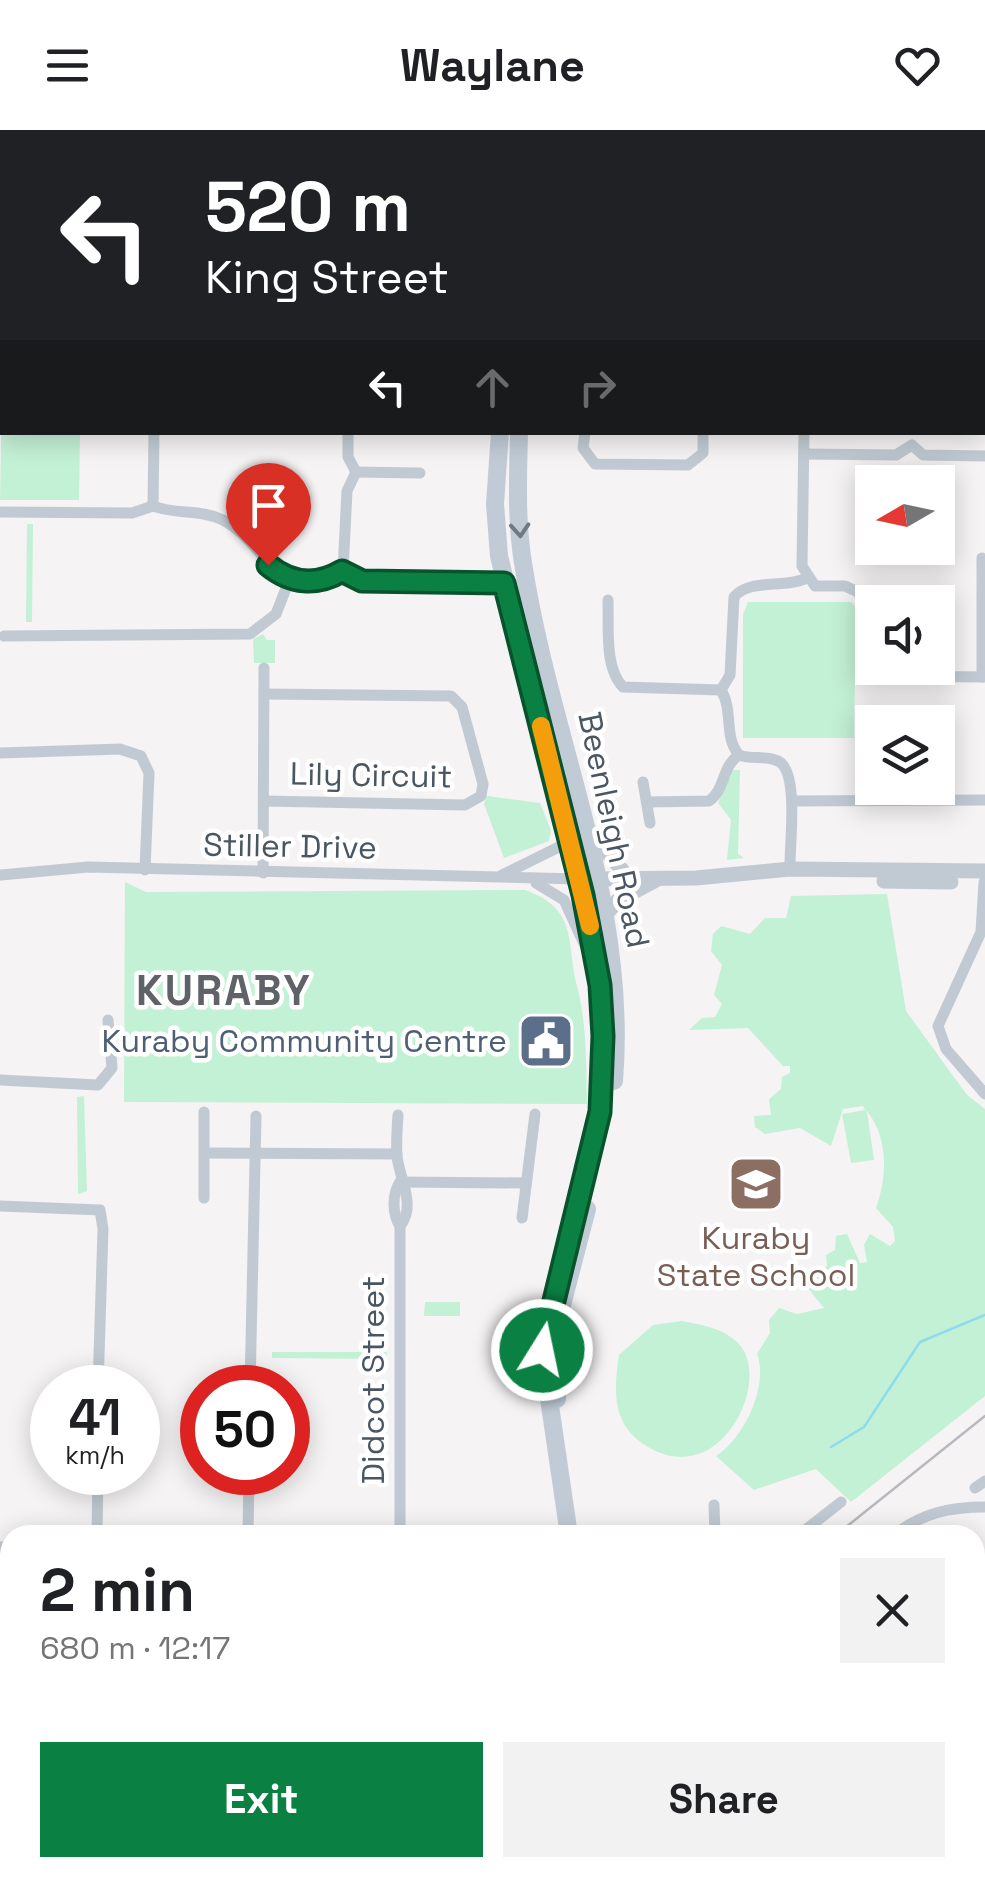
<!DOCTYPE html>
<html lang="en">
<head>
<meta charset="utf-8">
<style>
	:root { --surface:#fff; --page:#f2f2f2; --text:#202124; --muted:#757577; --accent:#0b8043 }
	body { margin:0; font-family:"Space Grotesk",sans-serif; background:var(--page); color:var(--text); height:100vh; display:flex; flex-direction:column; font-size:38px; white-space:nowrap }
	* { box-sizing:border-box; margin:0 }
	p { font-size:32px; color:var(--muted) }
	.icon { flex:none; width:55px; height:55px; fill:none; stroke:currentColor; stroke-width:2; stroke-linecap:round; stroke-linejoin:round }
	.map { position:relative; flex:1; overflow:hidden }
	.panel { position:absolute; left:0px; top:1395px; width:985px; height:352px; display:flex; flex-direction:column; background:var(--surface); border-radius:30px 30px 0 0; box-shadow:0 5px 25px #0003 }
	.panel>* { flex:none }
	.hud { position:absolute; left:0px; top:0px; width:985px; height:305px; box-shadow:0 5px 25px #0003; background:#202124; color:#fff; overflow:hidden }
	.needle { width:65px; rotate:261deg }
	.controls { position:absolute; left:855px; top:335px; display:grid; gap:20px }
	.controls a { display:grid; place-items:center; width:100px; height:100px; border-radius:0px; background:var(--surface); box-shadow:0 5px 25px #0003; font-size:50px }
	.speed { position:absolute; left:30px; top:1235px; display:flex; gap:20px; font-size:50px; font-weight:700; text-align:center }
	.speed>* { display:grid; place-content:center; width:130px; height:130px; border-radius:50%; background:var(--surface); box-shadow:0 5px 25px #0003; line-height:1 }
	.speed small { font-size:25px; font-weight:400 }
	.speed .limit { border:15px solid #d22; background:#fff; color:#111 }
	.pin { position:absolute; display:grid; place-items:center; width:85px; height:85px; color:#fff; margin:-102px -42px; border-radius:50% 50% 50% 0; rotate:-45deg; box-shadow:0 0 10px #0007 }
	.pin .icon { rotate:45deg }
	.me { position:absolute; width:110px; margin:-55px; rotate:10deg; stroke-linejoin:round; filter:drop-shadow(0 0 8px #0008) }
	.turn { display:flex; align-items:center; gap:35px; height:210px; padding:0 40px; font-size:45px }
	.turn .icon { width:130px; height:130px; stroke-width:2.5 }
	.turn b { display:block; font-size:70px; line-height:85px }
	.lanes { display:flex; align-items:center; height:95px; padding:0 40px; background:#0003; justify-content:center; gap:50px; direction:ltr }
	.lanes .off { opacity:.35 }
	.round { display:grid; place-items:center; flex:none; width:105px; height:105px; border-radius:0px; background:var(--page) }
	.summary { display:flex; align-items:center; justify-content:space-between; height:170px; padding:0 40px }
	h1 { font-size:60px; font-weight:600; line-height:75px }
	.cta { display:flex; gap:20px; margin-top:auto; padding:20px 40px }
	.cta a { flex:1; height:115px; border-radius:0px; background:var(--accent); color:#fff; font-size:40px; font-weight:600; line-height:115px; text-align:center }
	.cta a+a { background:var(--page); color:var(--text) }
	header { display:flex; justify-content:space-between; align-items:center; height:130px; padding:0 40px; background:var(--surface); font-size:45px; font-weight:600 }
	.map>svg:first-child { display:block }
	.green { fill:#c3f1d5 }
	.lines { fill:none; stroke-linecap:round; stroke-linejoin:round }
	.stream { stroke:#90daee; stroke-width:2.5 }
	.minor { stroke:#c1cad2; stroke-width:11 }
	.tertiary { stroke:#c1cad2; stroke-width:15 }
	.secondary { stroke:#c1cbd6; stroke-width:18 }
	.rail { stroke:#b5b8bd; stroke-width:2.5 }
	.oneway { stroke:#6e7984 }
	.route-casing { stroke:#07532c; stroke-width:25 }
	.route { stroke:#0b8043; stroke-width:18 }
	.slow { stroke:#f59e0b; stroke-width:18 }
	.labels { text-anchor:middle; dominant-baseline:central; stroke-width:9; stroke-linejoin:round; paint-order:stroke }
	.street-label { font-size:32px; fill:#4a5661; stroke:#fff }
	.service-label { font-size:32px; fill:#4e5e75; stroke:#fff; text-anchor:end }
	.education-label { font-size:32px; fill:#785e54; stroke:#fff }
	.district-label { font-size:42px; font-weight:bold; letter-spacing:2.5px; fill:#5f6368; stroke:#fff }
</style>
</head>
<body>
<header><svg class="icon" aria-label="menu" viewBox="0 0 24 24"><path d="M4 6h16M4 12h16M4 18h16"/></svg>Waylane<svg class="icon" aria-label="heart" viewBox="0 0 24 24"><path d="M12 20l-8-8c-3-5 5-10 8-4 3-6 11-1 8 4z"/></svg></header>
<div class="map">
<svg width="985" height="1747" viewBox="0 0 985 1747">
	<rect width="100%" height="100%" fill="#f5f3f3"/>
	<g class="green">
		<path d="M2,255V302L80,303L79,370H0Z"/>
		<path d="M27,394H33L32,492H26Z"/>
		<path d="M748,472H851L856,477L854,608H743V484Z"/>
		<path d="M263,504L267,510H275V533H254L253,509Z"/>
		<path d="M732,640H740L738,724L744,728L727,730L731,690L718,673Z"/>
		<path d="M487,666L540,673L551,700L549,711L504,728L484,674Z"/>
		<path d="M125,752L146,762L525,760C579,779 566,813 577,856C587,894 586,934 587,974L124,972Z"/>
		<path d="M887,764L906,881L967,965L985,979V1266L851,1372L816,1339L754,1360L716,1326C744,1308 769,1256 757,1224L770,1203L769,1190L779,1178L797,1184L824,1178L807,1157L827,1136L826,1125L835,1120L836,1106L847,1104L860,1133L867,1132L864,1115L870,1104L890,1116L895,1111L893,1097L876,1078C887,1047 889,1009 867,981L874,1030L851,1033L842,984L865,980L863,976L843,979L831,1016L800,998L765,1004L755,997L754,986L771,985L769,969L781,959L782,947L790,943V936H783L748,898L689,900L702,888L715,887L722,874L714,865L722,835L711,821L713,804L721,796L750,804L765,788H786L791,766Z"/>
		<path d="M84,966L87,1061L78,1064L77,967Z"/>
		<path d="M425,1172H460V1186H424Z"/>
		<path d="M682,1191C702,1195 723,1198 738,1213C774,1249 720,1364 645,1315C611,1293 614,1260 619,1225L653,1195Z"/>
		<path d="M272,1222H387V1229L272,1228Z"/>
		<path d="M0,1493H10V1738H372L369,1744L0,1747Z"/>
	</g>
	<g class="lines">
		<path class="stream" d="M831,1317L864,1297L920,1212L985,1185"/>
		<g class="minor">
			<path d="M167,0V2"/>
			<path d="M959,0V2"/>
			<path d="M0,131H2"/>
			<path d="M0,238H2"/>
			<path d="M585,302L583,318L595,334L688,335L703,323V302"/>
			<path d="M804,302L802,436L815,456H845L858,462L864,474L868,539L879,546L985,547"/>
			<path d="M804,324L896,325L912,315L923,325L985,326"/>
			<path d="M356,342L420,343"/>
			<path d="M153,376L154,302"/>
			<path d="M0,382L132,383L153,376C176,385 201,379 223,390C267,413 277,478 343,441L362,451L509,453"/>
			<path d="M343,441L347,361L356,342L348,327V302"/>
			<path d="M608,470C609,496 604,538 623,557L721,560"/>
			<path d="M4,506L250,504L276,484L290,448"/>
			<path d="M982,547V428"/>
			<path d="M0,623L120,619L141,626L149,643L145,740"/>
			<path d="M643,652L650,693"/>
			<path d="M264,671L465,675L481,666L483,654L462,577L451,566L265,564"/>
			<path d="M792,671L985,670"/>
			<path d="M647,672L709,671C726,659 721,637 739,625"/>
			<path d="M790,739C789,717 800,641 778,631C766,625 751,630 739,625C723,606 734,581 721,560L730,545L734,467C750,448 784,459 807,448"/>
			<path d="M263,743L264,538"/>
			<path d="M1,745L88,737L579,749"/>
			<path d="M502,745L569,712"/>
			<path d="M984,752L981,802L938,896L946,919L985,964"/>
			<path d="M536,753L564,770L586,818"/>
			<path d="M0,950L98,955L112,938L108,890"/>
			<path d="M204,982V1068"/>
			<path d="M398,985C397,999 396,1013 397,1026C399,1048 417,1076 400,1096"/>
			<path d="M207,1023L397,1024"/>
			<path d="M400,1052C392,1064 392,1084 400,1096V1405"/>
			<path d="M400,1052L524,1053"/>
			<path d="M0,1076L100,1080L103,1099L98,1258"/>
			<path d="M522,1088L535,984"/>
			<path d="M250,1258L256,986"/>
			<path d="M975,1358L985,1351"/>
			<path d="M714,1375L715,1405"/>
			<path d="M97,1405L98,1342"/>
			<path d="M248,1405L249,1342"/>
			<path d="M799,1405L841,1372"/>
			<path d="M894,1405C922,1383 950,1377 985,1377"/>
			<path d="M0,1417H10"/>
			<path d="M975,1528H985"/>
			<path d="M975,1679H985"/>
			<path d="M428,1747L434,1738"/>
			<path d="M647,1747L652,1738"/>
			<path d="M837,1747L842,1738"/>
		</g>
		<g class="tertiary">
			<path d="M0,54H2"/>
			<path d="M982,62H985"/>
			<path d="M587,699L628,747"/>
			<path d="M590,749L696,748L790,739L985,741"/>
			<path d="M884,751L951,752"/>
			<path d="M607,783L618,770L656,750"/>
		</g>
		<g class="secondary">
			<path d="M486,0L487,2"/>
			<path d="M504,0L506,2"/>
			<path d="M500,302L495,374L499,426L583,765L600,855V982L542,1221L569,1405"/>
			<path d="M519,302C518,346 516,390 523,433C550,608 629,771 614,951"/>
			<path d="M557,1269L559,1187L587,1079"/>
			<path d="M503,1747L508,1738"/>
		</g>
		<g class="rail">
			<path d="M836,1405L985,1286"/>
			<path d="M463,1747L468,1738"/>
			<path d="M482,1747L488,1738"/>
		</g>
	</g>
	<defs><path id="oneway-chevron" d="M-2-3.5L2.5 0L-2 3.5" fill="none" stroke-width="1.6" stroke-linecap="round" stroke-linejoin="round" transform="scale(2.5)"/></defs>
	<use class="oneway" href="#oneway-chevron" transform="translate(520 400) rotate(86)"/>
	<g class="lines">
		<g class="route-casing">
			<path id="route" d="M268,435C291,454 317,456 342,441L362,451L504,453L583,765L600,855L603,906L600,982L542,1220"/>
		</g>
		<use href="#route" class="route"/>
		<path class="slow" d="M541,596L590,796"/>
	</g>
	<defs>
		<g id="civic-square" transform="scale(2.875)"><rect x="-9" y="-9" width="18" height="18" rx="4" fill="#5c6f8a" stroke="#fff"/><path d="M-.6-6.5H3V-4.5H.6V-3L4-1V1h2V6H-6V1h2V-1L-.6-3ZM-1.2 2.5V6h2.4V2.5Z" fill="#fff"/></g>
		<g id="school-square" transform="scale(2.875)"><rect x="-9" y="-9" width="18" height="18" rx="4" fill="#8d6e63" stroke="#fff"/><path d="M0-5L7-2L0 1L-7-2ZM-4 1L0 2.5L4 1V4Q0 6-4 4Z" fill="#fff"/></g>
	</defs>
	<g fill-rule="evenodd">
		<use href="#civic-square" x="546" y="911"/>
		<use href="#school-square" x="756" y="1054"/>
	</g>
	<g class="labels">
		<g class="street-label">
			<text transform="translate(371 645) rotate(1)">Lily Circuit</text>
			<text transform="translate(614 700) rotate(78)">Beenleigh Road</text>
			<text transform="translate(290 716) rotate(1)">Stiller Drive</text>
			<text transform="translate(373 1250) rotate(-90)">Didcot Street</text>
		</g>
		<g class="service-label">
			<text x="507" y="911">Kuraby Community Centre</text>
		</g>
		<g class="education-label">
			<text x="756" y="1108">Kuraby<tspan x="756" dy="37">State School</tspan></text>
		</g>
		<g class="district-label">
			<text x="224" y="860">KURABY</text>
		</g>
	</g>
</svg>
<div class="controls">
<a><svg class="needle" viewBox="-14 -14 28 28"><path d="M0-13l5 13h-10z" fill="#e53935"/><path d="M0 13l5-13h-10z" fill="#757577"/></svg></a>
<a><svg class="icon" aria-label="sound" viewBox="0 0 24 24"><path d="M4 9h4l5-4v14l-5-4H4zM17 9q2 3 0 6"/></svg></a>
<a><svg class="icon" aria-label="layers" viewBox="0 0 24 24"><path d="M12 4l9 5-9 5-9-5zM3 14l9 5 9-5"/></svg></a>
</div>
<div class="speed"><div>41<small>km/h</small></div><div class="limit">50</div></div>
<div class="pin" style="left:268px;top:435px;background:#d93025"><svg class="icon" aria-label="arrive" viewBox="0 0 24 24"><path d="M6 21V4h12l-3 4 3 4H6"/></svg></div>
<svg class="me" style="left:542px;top:1220px" viewBox="-20 -20 40 40"><circle r="17" fill="#0b8043" stroke="#fff" stroke-width="3"/><path d="M0-11L8 9 0 5-8 9z" fill="#fff"/></svg>
<div class="hud">
<div class="turn"><svg class="icon" aria-label="left" viewBox="0 0 24 24"><path d="M17 20v-9H6M10 6l-5 5 5 5"/></svg><div><b>520 m</b>King Street</div></div>
<div class="lanes"><svg class="icon" aria-label="left" viewBox="0 0 24 24"><path d="M17 20v-9H6M10 6l-5 5 5 5"/></svg><svg class="icon off" aria-label="ahead" viewBox="0 0 24 24"><path d="M12 20V5M6 11l6-6 6 6"/></svg><svg class="icon off" aria-label="right" viewBox="0 0 24 24"><path d="M7 20v-9h11M14 6l5 5-5 5"/></svg></div>
</div>
<section class="panel">
<div class="summary"><div><h1>2 min</h1><p>680 m · 12:17</p></div><a class="round"><svg class="icon" aria-label="close" viewBox="0 0 24 24"><path d="M6 6l12 12M18 6L6 18"/></svg></a></div>
<div class="cta"><a>Exit</a><a>Share</a></div>
</section>
</div>
</body>
</html>
